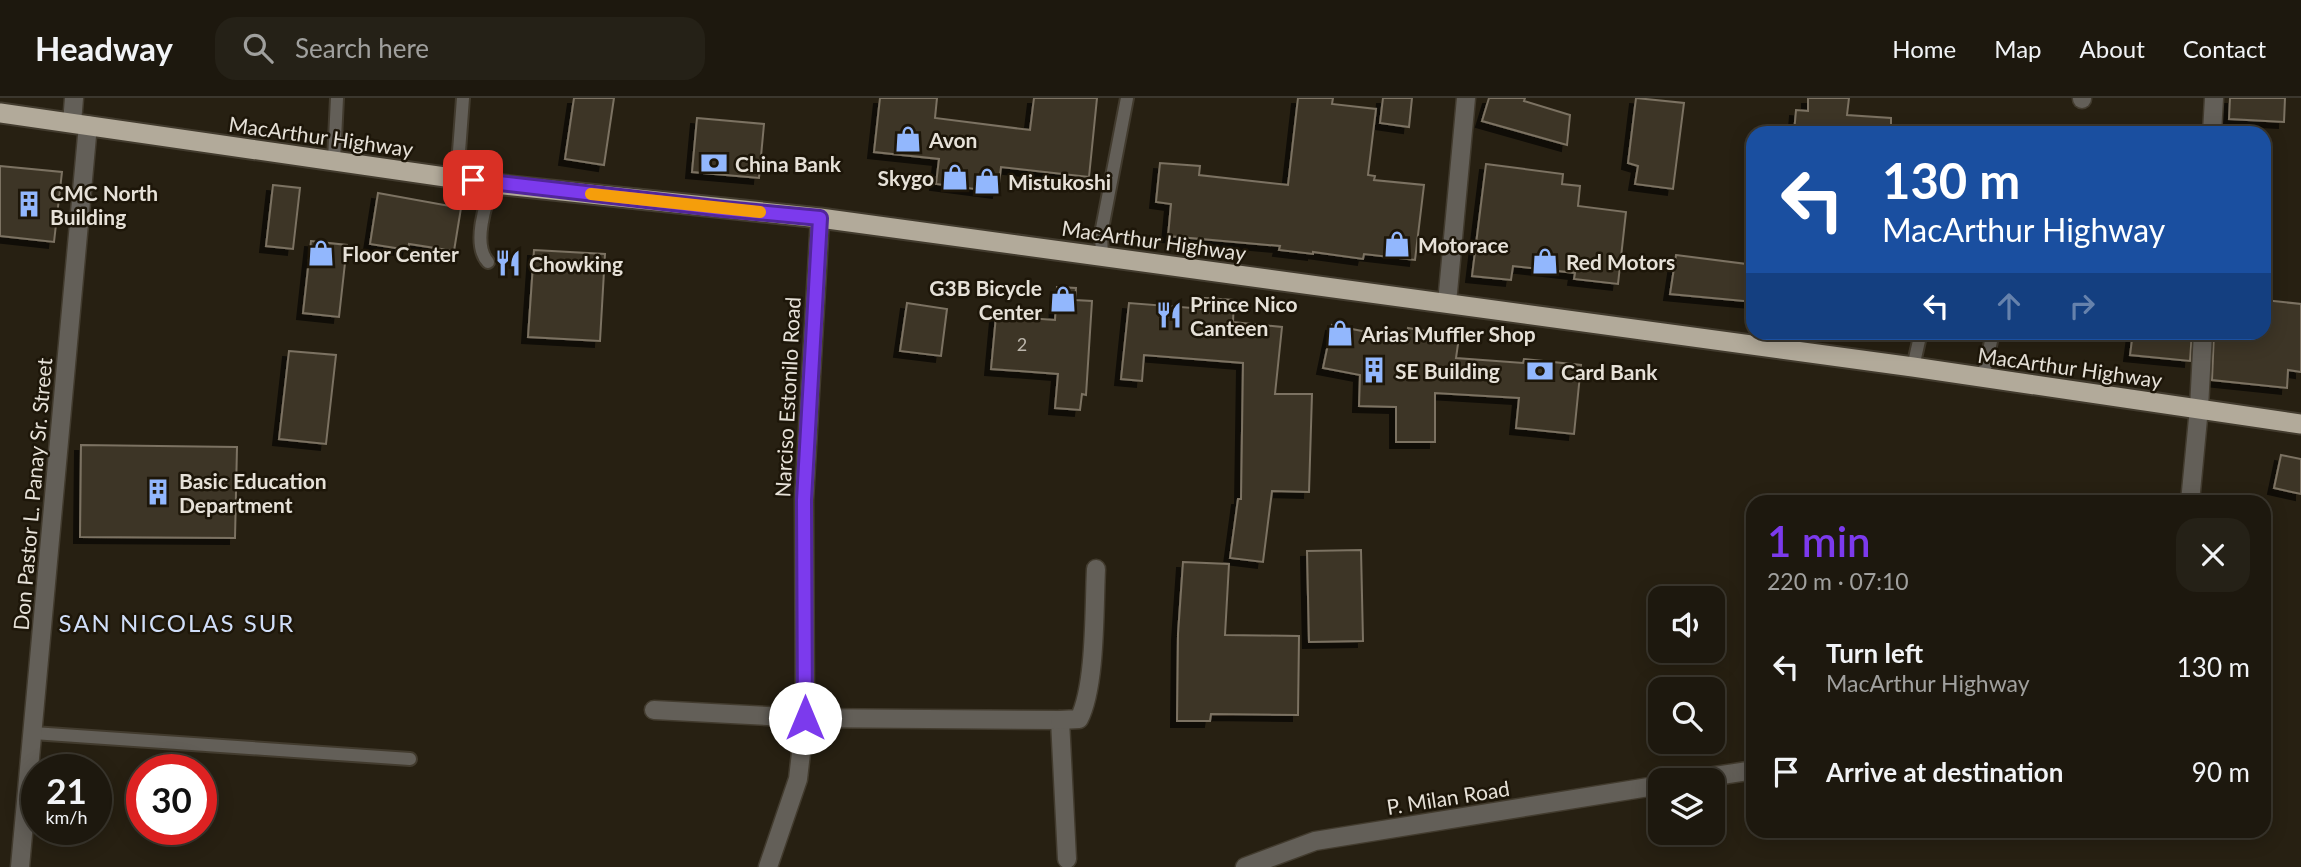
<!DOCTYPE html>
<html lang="en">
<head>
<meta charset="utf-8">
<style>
	:root { --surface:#1d180e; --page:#252117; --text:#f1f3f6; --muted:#a0a09e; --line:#3b372e; --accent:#7c3aed }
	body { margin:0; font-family:Lato,sans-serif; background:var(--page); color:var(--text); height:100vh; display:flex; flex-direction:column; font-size:26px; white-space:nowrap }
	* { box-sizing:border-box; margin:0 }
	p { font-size:23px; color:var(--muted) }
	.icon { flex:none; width:38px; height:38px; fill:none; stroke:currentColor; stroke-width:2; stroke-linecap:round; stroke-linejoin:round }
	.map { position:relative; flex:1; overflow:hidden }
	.drawer { position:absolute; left:1746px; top:397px; width:525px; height:343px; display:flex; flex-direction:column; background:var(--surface); border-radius:21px; box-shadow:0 4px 18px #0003,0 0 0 2px var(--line) }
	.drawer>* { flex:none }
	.hud { position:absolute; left:1746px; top:28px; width:525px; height:214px; border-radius:21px; box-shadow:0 4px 18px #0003,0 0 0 2px var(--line); background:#1a4fa0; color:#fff; overflow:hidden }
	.fabs { position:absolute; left:1648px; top:488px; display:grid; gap:14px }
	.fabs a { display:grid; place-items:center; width:77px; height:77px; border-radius:14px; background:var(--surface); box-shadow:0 4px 18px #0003,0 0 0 2px var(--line); font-size:35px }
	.speed { position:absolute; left:21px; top:656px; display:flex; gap:14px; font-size:35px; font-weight:700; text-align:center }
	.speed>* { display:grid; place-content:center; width:91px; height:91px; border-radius:50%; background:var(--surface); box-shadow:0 4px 18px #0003,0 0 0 2px var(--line); line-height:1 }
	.speed small { font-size:18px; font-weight:400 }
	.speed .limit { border:10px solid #d22; background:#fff; color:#111 }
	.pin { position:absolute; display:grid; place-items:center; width:60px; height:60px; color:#fff; margin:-30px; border-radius:14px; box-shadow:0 4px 10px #0006 }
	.me { position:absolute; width:77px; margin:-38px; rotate:0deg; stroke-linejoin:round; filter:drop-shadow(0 0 5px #0008) }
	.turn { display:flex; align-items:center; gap:24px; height:147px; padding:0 21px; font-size:32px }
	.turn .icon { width:91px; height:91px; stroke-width:2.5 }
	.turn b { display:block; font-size:49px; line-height:60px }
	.lanes { display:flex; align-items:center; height:66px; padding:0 21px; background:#0003; justify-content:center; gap:35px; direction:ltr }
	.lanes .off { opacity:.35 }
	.round { display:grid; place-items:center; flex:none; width:74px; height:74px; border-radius:21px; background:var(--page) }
	.head { display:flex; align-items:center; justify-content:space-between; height:119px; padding:0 21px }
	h1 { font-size:42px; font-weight:600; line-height:52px; color:var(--accent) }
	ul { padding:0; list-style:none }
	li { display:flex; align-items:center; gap:21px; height:105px; padding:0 21px }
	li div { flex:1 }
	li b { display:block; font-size:26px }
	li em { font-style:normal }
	header { display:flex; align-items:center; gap:42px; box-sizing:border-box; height:98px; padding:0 35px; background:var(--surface); border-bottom:2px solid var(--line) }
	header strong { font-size:33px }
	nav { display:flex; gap:38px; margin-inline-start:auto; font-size:24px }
	.search { width:490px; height:63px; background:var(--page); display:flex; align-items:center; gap:18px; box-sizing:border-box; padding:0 24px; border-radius:21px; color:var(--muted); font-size:26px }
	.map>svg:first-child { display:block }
	.building { fill:#3e3627; stroke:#7b7262; stroke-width:2; filter:url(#shadow) }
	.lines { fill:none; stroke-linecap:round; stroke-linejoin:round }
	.service-casing { stroke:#423b2e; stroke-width:16 }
	.minor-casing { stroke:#423b2e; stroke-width:21 }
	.tertiary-casing { stroke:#423b2e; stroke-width:21 }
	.trunk-casing { stroke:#423b2e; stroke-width:23 }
	.service { stroke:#635f58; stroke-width:12 }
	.minor { stroke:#635f58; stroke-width:18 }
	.tertiary { stroke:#635f58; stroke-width:18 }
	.trunk { stroke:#b2aa9a; stroke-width:19 }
	.route-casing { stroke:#51269a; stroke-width:18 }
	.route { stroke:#7c3aed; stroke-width:12 }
	.slow { stroke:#f59e0b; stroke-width:12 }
	.labels { text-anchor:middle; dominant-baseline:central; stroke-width:5; stroke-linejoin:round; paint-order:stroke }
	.number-label { font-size:18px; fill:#bcb6ac }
	.street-label { font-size:21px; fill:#e6e1d8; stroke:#1d1609 }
	.poi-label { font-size:21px; font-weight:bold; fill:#e6e1d8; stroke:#1d1609; text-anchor:start }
	.quarter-label { font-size:24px; letter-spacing:2px; fill:#d0def9; stroke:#1d1609 }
</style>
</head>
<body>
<header>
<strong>Headway</strong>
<div class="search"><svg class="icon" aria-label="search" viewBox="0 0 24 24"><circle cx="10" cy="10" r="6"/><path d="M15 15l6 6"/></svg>Search here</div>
<nav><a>Home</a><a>Map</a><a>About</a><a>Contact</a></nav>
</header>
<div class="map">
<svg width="2301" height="769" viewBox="0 0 2301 769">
	<defs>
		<filter id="shadow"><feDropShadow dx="-6" dy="6" stdDeviation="0" flood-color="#0009"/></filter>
	</defs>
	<rect width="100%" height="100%" fill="#272012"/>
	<g class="building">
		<path d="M574,0H614L604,67L565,61Z"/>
		<path d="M880,0H937L935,20L1030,32L1034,0H1097L1089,79L1001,69L998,94L936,86L939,61L874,54Z"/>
		<path d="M1298,0H1333L1332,6L1376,11L1368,77L1375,78L1374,82L1424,87L1415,162L1364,156L1363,161L1313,154V156L1279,152L1280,148L1168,138L1171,106L1156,104L1160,65L1200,68L1199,77L1288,87Z"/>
		<path d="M1383,0H1412L1409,29L1380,25Z"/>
		<path d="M1489,0H1525L1524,3L1570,17L1567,47L1482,23Z"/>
		<path d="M1636,0L1684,5L1673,91L1635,86L1638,68L1628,65Z"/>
		<path d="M1808,0H1849L1847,17L1891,20V35H1794L1796,12L1808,13Z"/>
		<path d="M2230,0H2285L2284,24L2229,21Z"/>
		<path d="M697,20L764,26L759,80L692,74Z"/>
		<path d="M1486,66L1563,76L1562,86L1580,88L1578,108L1626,114L1618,186L1574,181L1575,175L1513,168L1511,182L1472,178Z"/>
		<path d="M0,68L62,74L54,144L0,138Z"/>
		<path d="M273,87L300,90L293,151L266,148Z"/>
		<path d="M378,95L461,110L454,153L409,146L408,152L370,146Z"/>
		<path d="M311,143L347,147L339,219L303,215Z"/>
		<path d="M534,152L605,156L600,243L528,239Z"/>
		<path d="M1676,157L1754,167V204L1670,196Z"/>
		<path d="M1057,189L1076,190L1075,202L1092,203L1086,297L1082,296L1080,312L1055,310L1058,276L991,271L996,218L1055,222Z"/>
		<path d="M1205,200L1234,202L1233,224L1282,229L1275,296H1312L1309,394L1272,393L1263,464L1230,460L1238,401H1241L1243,265L1144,257L1142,283L1121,281L1129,205L1205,211Z"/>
		<path d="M2264,202L2301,206V274L2288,272L2287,290L2212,282L2214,234H2264Z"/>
		<path d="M907,205L947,211L941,258L900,253Z"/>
		<path d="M1332,227L1372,235L1407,236L1408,230L1459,239L1456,260L1523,265L1524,261L1581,267L1574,336L1516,330L1519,300L1435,295V344H1396V309L1359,308L1360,277L1323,270Z"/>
		<path d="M2133,234H2192L2190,263L2130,257Z"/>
		<path d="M289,253L336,257L326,346L279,341Z"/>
		<path d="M81,347L237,349L235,440L80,439Z"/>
		<path d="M2281,357L2301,361V396L2274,390Z"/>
		<path d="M1361,452L1363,543L1309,544L1307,453Z"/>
		<path d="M1183,464L1229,466L1225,537L1299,538L1298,617L1211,616L1210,623H1177L1178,536Z"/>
	</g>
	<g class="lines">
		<g class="service-casing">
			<g id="service">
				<path d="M334,62L337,0"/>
				<path d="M457,80L463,0"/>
				<path d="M1102,158L1101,136L1127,0"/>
				<path d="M488,164C472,147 485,105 494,86"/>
				<path d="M1913,269L1921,234"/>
				<path d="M1983,280L1993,234"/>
				<path d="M33,635L410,661"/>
			</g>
		</g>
		<g class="minor-casing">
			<g id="minor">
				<path d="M2082,1V0"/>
				<path d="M2212,35L2214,0"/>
				<path d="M1447,205L1466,0"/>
				<path d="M2190,404L2199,310L2203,234"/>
				<path d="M654,612L805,620L1060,622L1067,761"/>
				<path d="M1060,622L1079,621C1096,588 1094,510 1096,471"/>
				<path d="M1689,682L1754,672"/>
				<path d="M20,769L88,27"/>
				<path d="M768,769L798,681L805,620L804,402L820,120"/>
				<path d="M1245,769L1315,743L1661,687"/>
			</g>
		</g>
		<g class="tertiary-casing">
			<path id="tertiary" d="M72,25L74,0"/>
		</g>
		<g class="trunk-casing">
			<path id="trunk" d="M0,15L494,86L820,120L1913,269L2301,326"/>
		</g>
		<use href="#service" class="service"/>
		<use href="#minor" class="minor"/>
		<use href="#tertiary" class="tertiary"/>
		<use href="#trunk" class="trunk"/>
	</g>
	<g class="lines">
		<g class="route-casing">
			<path id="route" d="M473,82L724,111L820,120L804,402L805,620"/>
		</g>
		<use href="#route" class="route"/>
		<path class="slow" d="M591,96L760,114"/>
	</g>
	<defs>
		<g id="shop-bare" transform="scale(2.1)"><path d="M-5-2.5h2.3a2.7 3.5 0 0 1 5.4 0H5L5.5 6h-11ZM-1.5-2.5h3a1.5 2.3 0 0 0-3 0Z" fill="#92b7fd" stroke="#1d1609" stroke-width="2.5" paint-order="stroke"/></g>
		<g id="bank-bare" transform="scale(2.1)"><path d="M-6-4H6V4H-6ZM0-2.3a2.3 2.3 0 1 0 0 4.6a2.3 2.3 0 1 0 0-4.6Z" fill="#92b7fd" stroke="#1d1609" stroke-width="2.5" paint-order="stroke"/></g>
		<g id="building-bare" transform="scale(2.1)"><path d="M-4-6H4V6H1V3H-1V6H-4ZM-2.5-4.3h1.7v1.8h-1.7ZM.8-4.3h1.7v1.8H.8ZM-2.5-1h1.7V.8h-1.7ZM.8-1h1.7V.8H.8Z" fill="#92b7fd" stroke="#1d1609" stroke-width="2.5" paint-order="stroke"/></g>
		<g id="restaurant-bare" transform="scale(2.1)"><path d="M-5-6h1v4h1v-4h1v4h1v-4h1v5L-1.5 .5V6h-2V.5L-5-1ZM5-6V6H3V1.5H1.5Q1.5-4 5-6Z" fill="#92b7fd" stroke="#1d1609" stroke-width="2.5" paint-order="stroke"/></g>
	</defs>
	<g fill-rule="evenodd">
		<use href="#shop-bare" x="908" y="41"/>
		<use href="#bank-bare" x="714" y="65"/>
		<use href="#shop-bare" x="955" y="79"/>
		<use href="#shop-bare" x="987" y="83"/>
		<use href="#building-bare" x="29" y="106"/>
		<use href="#shop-bare" x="1397" y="146"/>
		<use href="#shop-bare" x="321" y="155"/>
		<use href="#shop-bare" x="1545" y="163"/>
		<use href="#restaurant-bare" x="508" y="165"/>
		<use href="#shop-bare" x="1063" y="201"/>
		<use href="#restaurant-bare" x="1169" y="217"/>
		<use href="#shop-bare" x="1340" y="235"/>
		<use href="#building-bare" x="1374" y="272"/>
		<use href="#bank-bare" x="1540" y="273"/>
		<use href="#building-bare" x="158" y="394"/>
	</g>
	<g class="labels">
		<g class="number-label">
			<text x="1022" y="246">2</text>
		</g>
		<g class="street-label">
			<text transform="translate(321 38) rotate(8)">MacArthur Highway</text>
			<text transform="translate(1154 142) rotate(8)">MacArthur Highway</text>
			<text transform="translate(2070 269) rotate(8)">MacArthur Highway</text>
			<text transform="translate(787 299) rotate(-87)">Narciso Estonilo Road</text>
			<text transform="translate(32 396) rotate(-85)">Don Pastor L. Panay Sr. Street</text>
			<text transform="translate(1448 699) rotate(-9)">P. Milan Road</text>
		</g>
		<g class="poi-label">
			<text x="929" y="41">Avon</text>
			<text x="735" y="65">China Bank</text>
			<text x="934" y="79" text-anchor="end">Skygo</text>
			<text x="1008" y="83">Mistukoshi</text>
			<text x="50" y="94">CMC North<tspan x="50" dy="24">Building</tspan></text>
			<text x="1418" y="146">Motorace</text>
			<text x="342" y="155">Floor Center</text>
			<text x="1566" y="163">Red Motors</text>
			<text x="529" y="165">Chowking</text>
			<text x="1042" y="189" text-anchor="end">G3B Bicycle<tspan x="1042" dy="24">Center</tspan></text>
			<text x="1190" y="205">Prince Nico<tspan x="1190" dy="24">Canteen</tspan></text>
			<text x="1361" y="235">Arias Muffler Shop</text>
			<text x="1395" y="272">SE Building</text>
			<text x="1561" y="273">Card Bank</text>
			<text x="179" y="382">Basic Education<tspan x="179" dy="24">Department</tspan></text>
		</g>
		<g class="quarter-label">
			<text x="177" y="524">SAN NICOLAS SUR</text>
		</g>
	</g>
</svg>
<div class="fabs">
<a><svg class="icon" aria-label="sound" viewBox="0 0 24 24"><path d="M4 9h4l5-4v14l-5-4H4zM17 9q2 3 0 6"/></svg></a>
<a><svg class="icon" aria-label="search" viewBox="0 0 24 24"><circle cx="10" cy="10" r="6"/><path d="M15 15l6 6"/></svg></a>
<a><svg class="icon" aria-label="layers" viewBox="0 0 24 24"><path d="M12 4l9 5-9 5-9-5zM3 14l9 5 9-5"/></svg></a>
</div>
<div class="speed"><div>21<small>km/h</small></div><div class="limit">30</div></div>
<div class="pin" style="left:473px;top:82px;background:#d93025"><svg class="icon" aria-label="arrive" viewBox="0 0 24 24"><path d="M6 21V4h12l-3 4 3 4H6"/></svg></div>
<svg class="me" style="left:805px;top:620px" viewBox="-20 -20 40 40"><circle r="19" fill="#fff"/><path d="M0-13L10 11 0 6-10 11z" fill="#7c3aed"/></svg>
<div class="hud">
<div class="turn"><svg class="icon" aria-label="left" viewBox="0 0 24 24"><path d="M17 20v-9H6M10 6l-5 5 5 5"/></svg><div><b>130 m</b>MacArthur Highway</div></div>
<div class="lanes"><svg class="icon" aria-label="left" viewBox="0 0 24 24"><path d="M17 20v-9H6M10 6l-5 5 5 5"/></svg><svg class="icon off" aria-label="ahead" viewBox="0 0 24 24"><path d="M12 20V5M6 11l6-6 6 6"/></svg><svg class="icon off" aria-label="right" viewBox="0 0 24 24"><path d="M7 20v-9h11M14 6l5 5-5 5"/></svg></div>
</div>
<section class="drawer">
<div class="head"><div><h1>1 min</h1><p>220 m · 07:10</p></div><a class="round"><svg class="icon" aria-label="close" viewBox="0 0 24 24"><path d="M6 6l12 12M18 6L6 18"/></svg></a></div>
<ul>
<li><svg class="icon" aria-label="left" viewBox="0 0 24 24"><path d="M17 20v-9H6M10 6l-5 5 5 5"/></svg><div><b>Turn left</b><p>MacArthur Highway</p></div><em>130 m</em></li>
<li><svg class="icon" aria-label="arrive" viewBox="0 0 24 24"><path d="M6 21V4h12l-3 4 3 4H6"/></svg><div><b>Arrive at destination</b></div><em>90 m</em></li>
</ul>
</section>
</div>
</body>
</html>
